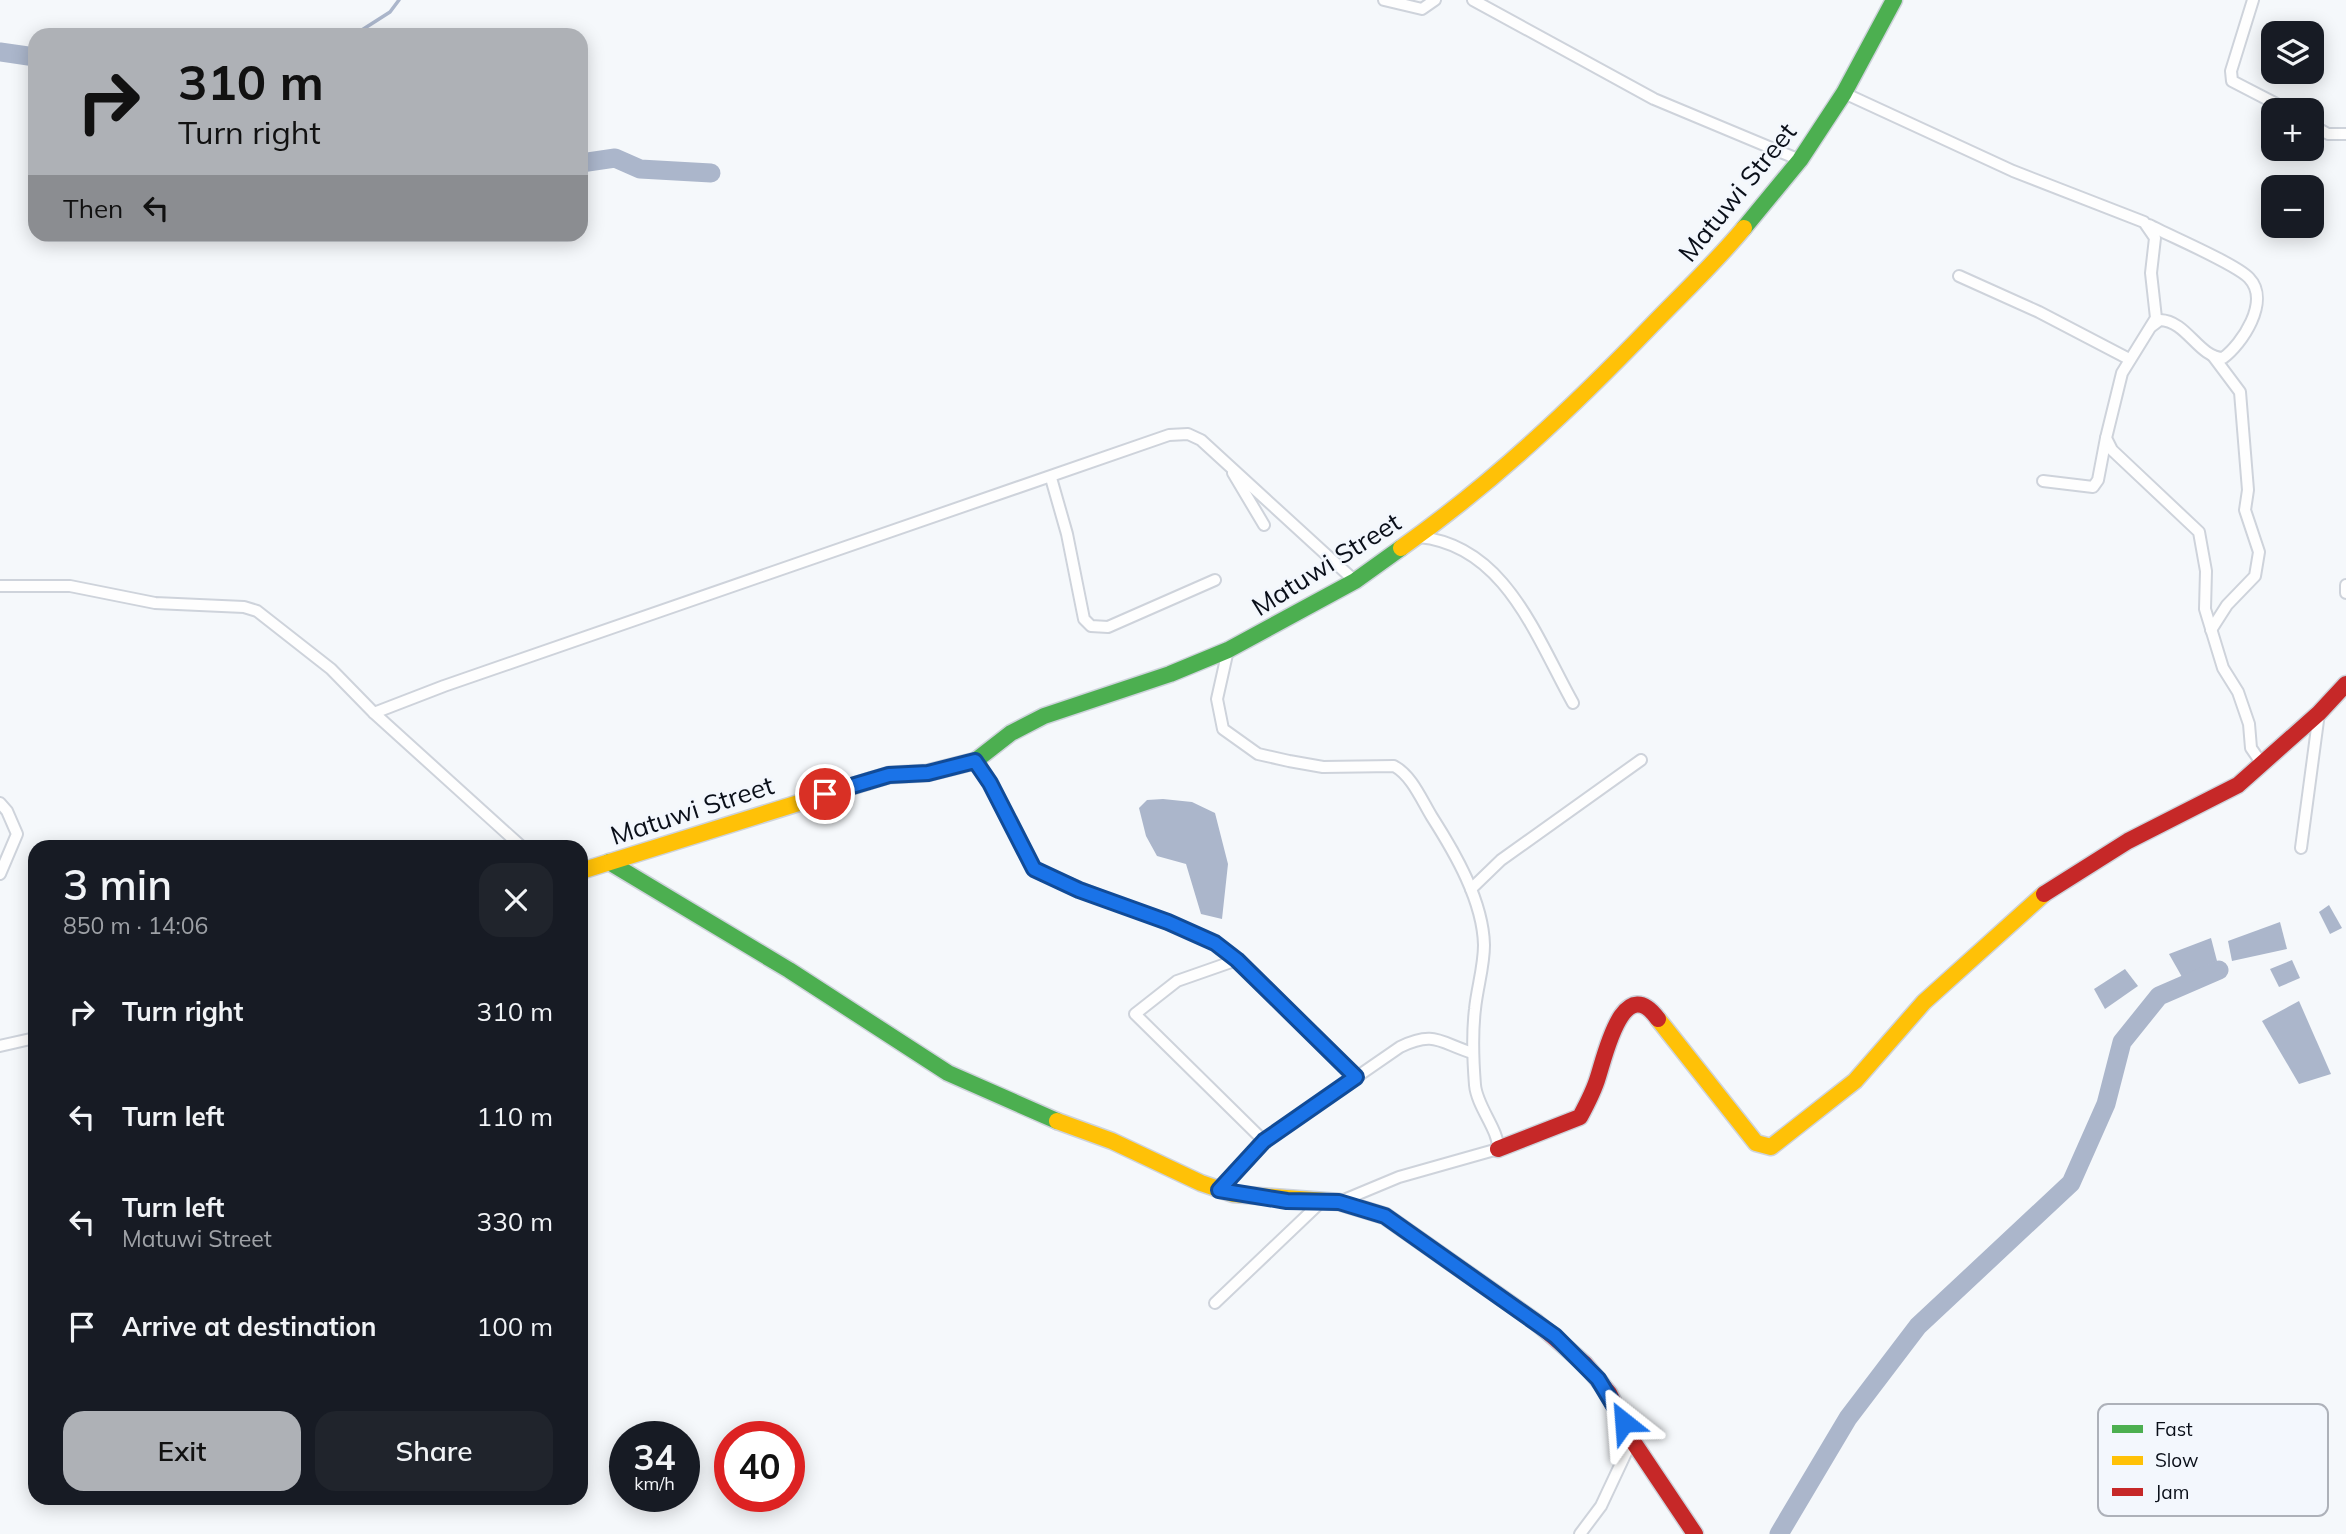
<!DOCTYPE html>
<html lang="en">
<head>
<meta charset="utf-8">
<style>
	:root { --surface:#171b24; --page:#20242c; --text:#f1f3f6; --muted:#9ea1a6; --accent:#aeb1b6 }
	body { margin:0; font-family:Mulish,sans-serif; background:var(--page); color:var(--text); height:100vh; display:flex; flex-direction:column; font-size:26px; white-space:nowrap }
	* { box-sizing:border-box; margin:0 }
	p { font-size:23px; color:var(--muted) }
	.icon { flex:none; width:38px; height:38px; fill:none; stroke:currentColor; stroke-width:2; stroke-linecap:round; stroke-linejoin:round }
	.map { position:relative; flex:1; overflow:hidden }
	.details { position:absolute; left:28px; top:840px; width:560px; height:665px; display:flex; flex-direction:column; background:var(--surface); border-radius:21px; box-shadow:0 4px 18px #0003 }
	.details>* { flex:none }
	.guide { position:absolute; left:28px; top:28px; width:560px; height:214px; border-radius:21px; box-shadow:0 4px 18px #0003; background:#aeb1b6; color:#111; overflow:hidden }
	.buttons { position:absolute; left:2261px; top:21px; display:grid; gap:14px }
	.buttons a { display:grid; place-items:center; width:63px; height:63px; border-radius:14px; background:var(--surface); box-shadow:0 4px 18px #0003; font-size:35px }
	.speed { position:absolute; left:609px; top:1421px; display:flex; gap:14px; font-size:35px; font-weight:700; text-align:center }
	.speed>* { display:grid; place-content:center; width:91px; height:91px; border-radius:50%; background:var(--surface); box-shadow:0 4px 18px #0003; line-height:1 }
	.speed small { font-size:18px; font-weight:400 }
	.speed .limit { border:10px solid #d22; background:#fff; color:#111 }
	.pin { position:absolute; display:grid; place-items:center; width:60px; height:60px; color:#fff; margin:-30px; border:4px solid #fff; border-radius:50%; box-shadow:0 2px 7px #0007 }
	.me { position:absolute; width:77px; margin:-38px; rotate:332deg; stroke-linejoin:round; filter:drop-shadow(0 0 5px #0008) }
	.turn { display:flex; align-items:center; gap:24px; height:147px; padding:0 35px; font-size:32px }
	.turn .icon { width:91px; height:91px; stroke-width:2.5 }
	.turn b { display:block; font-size:49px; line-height:60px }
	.then { display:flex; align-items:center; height:66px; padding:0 35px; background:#0003; gap:14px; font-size:26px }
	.round { display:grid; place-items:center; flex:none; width:74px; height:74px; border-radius:21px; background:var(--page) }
	.head { display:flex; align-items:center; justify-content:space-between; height:119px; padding:0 35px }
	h1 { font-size:42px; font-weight:600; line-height:52px }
	.cta { display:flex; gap:14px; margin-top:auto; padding:14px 35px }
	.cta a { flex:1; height:80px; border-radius:21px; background:var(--accent); color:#111; font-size:28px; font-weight:600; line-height:80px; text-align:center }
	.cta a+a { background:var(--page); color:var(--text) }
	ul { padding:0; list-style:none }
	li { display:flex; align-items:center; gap:21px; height:105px; padding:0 35px }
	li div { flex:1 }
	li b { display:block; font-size:26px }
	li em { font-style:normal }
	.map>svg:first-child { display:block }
	.water { fill:#abb6cb }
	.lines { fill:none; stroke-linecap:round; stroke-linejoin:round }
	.stream { stroke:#abb6cb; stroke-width:3.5 }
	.river { stroke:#abb6cb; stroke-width:19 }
	.street-casing { stroke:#ced3db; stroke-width:14 }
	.fast-casing { stroke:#ced3db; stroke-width:19 }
	.slow-casing { stroke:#ced3db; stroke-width:19 }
	.jam-casing { stroke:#ced3db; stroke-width:19 }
	.street { stroke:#fefefe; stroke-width:10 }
	.fast { stroke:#4caf50; stroke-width:16 }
	.slow { stroke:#ffc107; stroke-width:16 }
	.jam { stroke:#c62828; stroke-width:16 }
	.route-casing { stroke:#114b97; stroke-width:18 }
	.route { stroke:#1a73e8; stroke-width:12 }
	.labels { text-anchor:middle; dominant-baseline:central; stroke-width:5; stroke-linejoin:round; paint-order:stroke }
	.street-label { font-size:26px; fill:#0a0f19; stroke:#f3f7fd }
	.key { fill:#f3f7fd; stroke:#adb1b9; stroke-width:2 }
	.key-label { font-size:19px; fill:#0a0f19 }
</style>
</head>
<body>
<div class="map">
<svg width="2346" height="1534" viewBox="0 0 2346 1534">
	<rect width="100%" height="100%" fill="#f5f8fb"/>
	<g class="water">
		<path d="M1163,799L1192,802L1215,813L1228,864L1222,919L1201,914L1186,864L1157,856L1146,836L1139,808L1147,800Z"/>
		<path d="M2329,905L2342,928L2330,934L2319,912Z"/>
		<path d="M2280,922L2287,949L2232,961L2228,941Z"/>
		<path d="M2211,938L2217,961L2182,977L2169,954Z"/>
		<path d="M2292,960L2300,978L2279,987L2270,969Z"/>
		<path d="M2125,969L2138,986L2105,1009L2094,989Z"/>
		<path d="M2299,1001L2331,1074L2299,1084L2262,1021Z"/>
	</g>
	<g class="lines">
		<path class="stream" d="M354,35L390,12L399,0"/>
		<g class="river">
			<path d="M0,52L35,57"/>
			<path d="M581,163L615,158L640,169L711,173"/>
			<path d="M1779,1534L1848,1418L1918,1326L2071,1183L2106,1104L2122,1042L2159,996L2219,970"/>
		</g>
		<g class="street-casing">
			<g id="street">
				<path d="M1384,0L1422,9L1435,0"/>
				<path d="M1473,0L1654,99L1800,160"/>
				<path d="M2253,0L2231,71L2232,81L2288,110"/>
				<path d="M1844,93L2013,171L2144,222L2155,238L2151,273L2156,318L2122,373L2106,438L2112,450L2199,532L2206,571L2205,609L2223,668L2238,692L2249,724L2251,748L2262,764"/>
				<path d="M2312,125L2328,134H2346"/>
				<path d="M2149,225C2170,236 2236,264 2249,278C2271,301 2242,344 2223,358C2198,357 2187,321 2160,320L2152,326"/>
				<path d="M1959,276L2039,312L2129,359"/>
				<path d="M1233,473L1264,525"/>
				<path d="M1051,478L1067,534L1084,619L1091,626L1108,627L1215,580"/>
				<path d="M2043,481L2093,487L2098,480L2106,438"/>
				<path d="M1419,537C1505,545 1536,637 1573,703"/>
				<path d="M2346,585V593"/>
				<path d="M0,586H70L155,603L244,607L257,611L331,669L374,713L522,847"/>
				<path d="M2211,630L2227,605L2255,576L2259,552L2245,510L2248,490L2240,392L2213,356"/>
				<path d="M1228,650L1217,699L1223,729L1258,754L1289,761L1323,767L1394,766C1412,776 1421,799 1432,817C1455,853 1483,901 1484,945C1484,967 1477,988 1475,1009C1472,1034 1473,1060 1475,1085C1477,1107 1499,1130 1498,1149L1399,1177L1339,1202"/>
				<path d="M374,713L444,686L1169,435L1188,434L1201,440L1355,581"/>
				<path d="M975,761L990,783L1034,869L1215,943L1278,999L1356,1077"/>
				<path d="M0,803L7,811L17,834L0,874"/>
				<path d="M2301,848L2319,713"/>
				<path d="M1471,889L1501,860L1641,760"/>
				<path d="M1237,960L1177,981L1135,1014L1264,1141"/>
				<path d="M0,1046L35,1038"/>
				<path d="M1219,1190L1264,1141L1400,1047C1435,1030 1440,1043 1473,1053"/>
				<path d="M1215,1303L1320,1203"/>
				<path d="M1580,1534L1601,1506L1632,1440"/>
			</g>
		</g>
		<g class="fast-casing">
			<g id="fast">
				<path d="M1744,228L1800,160L1844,93L1894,0"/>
				<path d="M869,781L889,775L927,773L975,761L1011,733L1044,716L1170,674L1228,650L1355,581L1401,548"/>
				<path d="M609,862L789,970L948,1073L1057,1121"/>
			</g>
		</g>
		<g class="slow-casing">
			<g id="slow">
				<path d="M1401,548C1493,483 1574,406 1652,325C1683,293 1715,263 1744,228"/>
				<path d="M581,871L869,781"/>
				<path d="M1658,1019L1756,1143L1771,1147L1855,1081L1924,1002L2044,894"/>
				<path d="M1057,1121L1112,1141L1201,1183L1233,1194L1339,1202L1385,1216L1536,1322"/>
			</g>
		</g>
		<g class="jam-casing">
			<g id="jam">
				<path d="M2044,894L2128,841L2238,785L2319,713L2346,684"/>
				<path d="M1498,1149L1580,1117C1587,1104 1594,1091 1598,1077C1605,1056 1623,971 1658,1019"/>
				<path d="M1536,1322L1585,1364L1609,1393L1632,1440L1695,1534"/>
			</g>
		</g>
		<use href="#street" class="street"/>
		<use href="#fast" class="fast"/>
		<use href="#slow" class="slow"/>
		<use href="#jam" class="jam"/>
	</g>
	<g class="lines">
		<g class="route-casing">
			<path id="route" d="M825,794L889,775L928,773L975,761L990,783L1034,869L1079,890L1168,922L1215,943L1237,960L1356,1077L1264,1141L1219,1190L1287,1201L1339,1202L1385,1216L1555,1336L1598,1379L1624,1422"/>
		</g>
		<use href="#route" class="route"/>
	</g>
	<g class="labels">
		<g class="street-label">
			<text transform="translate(1737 192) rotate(-51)">Matuwi Street</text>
			<text transform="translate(1326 564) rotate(-32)">Matuwi Street</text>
			<text transform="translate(692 810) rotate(-18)">Matuwi Street</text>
		</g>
	</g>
	<rect x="2098" y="1404" width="230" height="112" rx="10" class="key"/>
	<rect x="2112" y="1425" width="31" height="8" fill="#4caf50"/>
	<rect x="2112" y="1456" width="31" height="9" fill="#ffc107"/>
	<rect x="2112" y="1488" width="31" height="8" fill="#c62828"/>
	<g class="key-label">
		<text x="2155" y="1436">Fast</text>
		<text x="2155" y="1467">Slow</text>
		<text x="2155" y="1499">Jam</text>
	</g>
</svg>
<div class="buttons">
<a><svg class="icon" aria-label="layers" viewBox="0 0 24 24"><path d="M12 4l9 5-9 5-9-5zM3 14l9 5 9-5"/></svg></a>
<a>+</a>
<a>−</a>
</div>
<div class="speed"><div>34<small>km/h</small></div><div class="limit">40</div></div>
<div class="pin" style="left:825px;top:794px;background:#d93025"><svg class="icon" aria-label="arrive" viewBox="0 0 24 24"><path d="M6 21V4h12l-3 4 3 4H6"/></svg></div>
<svg class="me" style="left:1624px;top:1422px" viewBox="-20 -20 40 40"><path d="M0-17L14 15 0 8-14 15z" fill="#1a73e8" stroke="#fff" stroke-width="4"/></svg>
<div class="guide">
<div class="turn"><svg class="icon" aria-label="right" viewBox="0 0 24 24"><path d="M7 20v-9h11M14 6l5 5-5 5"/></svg><div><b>310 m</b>Turn right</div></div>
<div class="then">Then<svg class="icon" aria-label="left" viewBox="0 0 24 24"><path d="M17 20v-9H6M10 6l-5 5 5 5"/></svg></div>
</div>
<section class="details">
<div class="head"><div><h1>3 min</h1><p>850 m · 14:06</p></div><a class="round"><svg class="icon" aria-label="close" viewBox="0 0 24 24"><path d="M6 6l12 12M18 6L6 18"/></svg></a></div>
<ul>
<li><svg class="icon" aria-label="right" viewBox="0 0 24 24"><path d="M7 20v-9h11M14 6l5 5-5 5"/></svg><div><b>Turn right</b></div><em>310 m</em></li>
<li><svg class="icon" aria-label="left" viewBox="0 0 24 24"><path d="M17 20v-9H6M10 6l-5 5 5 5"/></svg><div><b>Turn left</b></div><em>110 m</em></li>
<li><svg class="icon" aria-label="left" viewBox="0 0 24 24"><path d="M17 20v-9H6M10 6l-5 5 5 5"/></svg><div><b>Turn left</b><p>Matuwi Street</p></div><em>330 m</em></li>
<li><svg class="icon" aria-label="arrive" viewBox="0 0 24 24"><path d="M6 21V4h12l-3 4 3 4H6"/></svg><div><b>Arrive at destination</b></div><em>100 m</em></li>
</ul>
<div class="cta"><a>Exit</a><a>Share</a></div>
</section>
</div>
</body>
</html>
